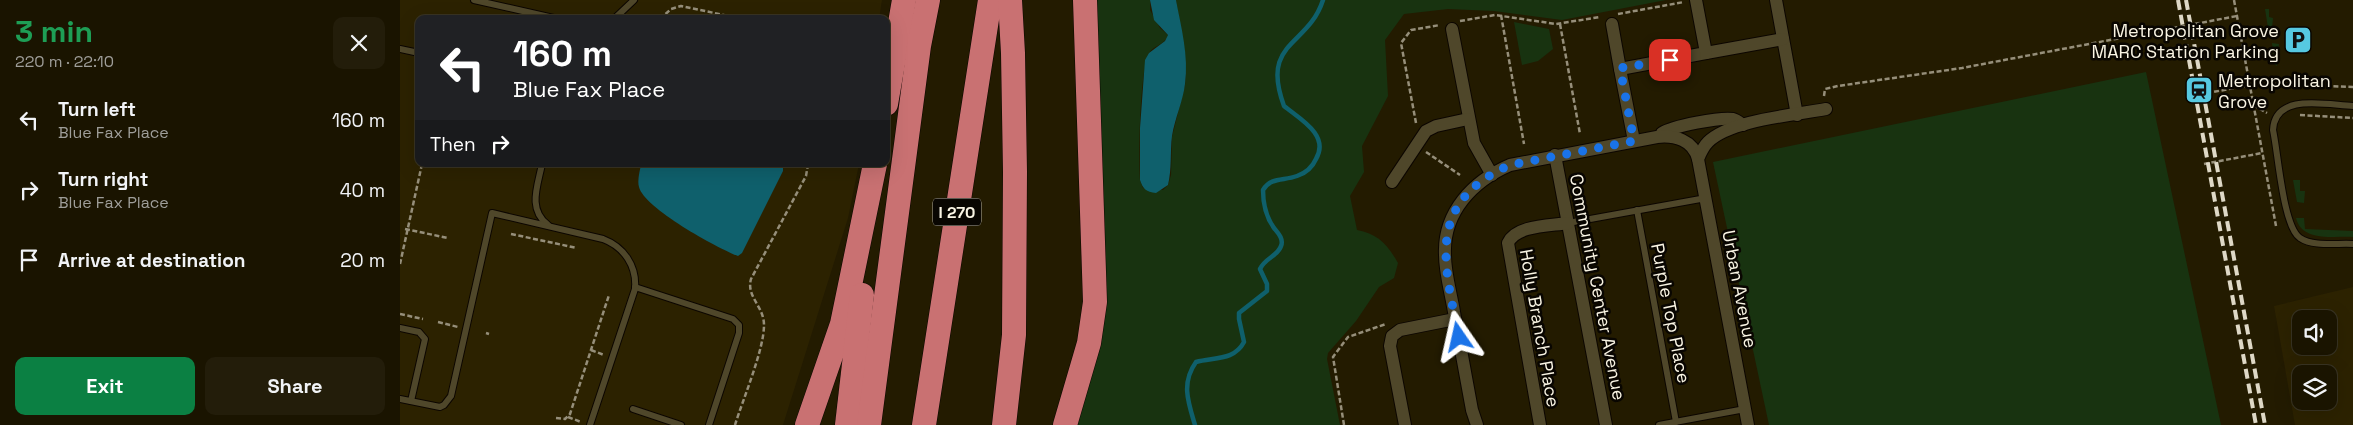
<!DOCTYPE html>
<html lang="en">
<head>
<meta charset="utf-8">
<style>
	:root { --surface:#1a1400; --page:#231d0a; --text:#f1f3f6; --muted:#9f9e99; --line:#383322; --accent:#0b8043 }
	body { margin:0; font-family:"Space Grotesk",sans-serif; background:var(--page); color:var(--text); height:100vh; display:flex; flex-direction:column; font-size:19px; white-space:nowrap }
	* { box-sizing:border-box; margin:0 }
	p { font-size:16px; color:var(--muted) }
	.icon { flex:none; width:28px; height:28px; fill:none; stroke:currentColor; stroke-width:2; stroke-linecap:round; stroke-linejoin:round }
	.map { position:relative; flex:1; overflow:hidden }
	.drawer { display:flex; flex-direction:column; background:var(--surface); width:400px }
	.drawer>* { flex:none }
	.banner { position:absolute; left:15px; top:15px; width:475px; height:152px; border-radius:10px; box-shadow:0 5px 20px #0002,0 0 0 1px var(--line); background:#202124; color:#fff; overflow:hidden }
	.buttons { position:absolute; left:1892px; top:310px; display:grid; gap:10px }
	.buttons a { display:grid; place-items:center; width:45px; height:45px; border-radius:10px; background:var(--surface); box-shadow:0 5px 20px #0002,0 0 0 1px var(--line); font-size:25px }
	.pin { position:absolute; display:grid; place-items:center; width:42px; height:42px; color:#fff; margin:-21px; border-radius:10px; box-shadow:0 2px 8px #0006 }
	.me { position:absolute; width:55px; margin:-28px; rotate:349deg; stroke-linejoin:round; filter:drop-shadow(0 0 4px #0008) }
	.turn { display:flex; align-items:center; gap:18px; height:105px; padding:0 15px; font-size:22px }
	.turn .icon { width:65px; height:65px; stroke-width:2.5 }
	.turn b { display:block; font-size:35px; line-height:42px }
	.then { display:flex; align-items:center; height:48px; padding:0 15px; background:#0003; gap:10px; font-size:19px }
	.round { display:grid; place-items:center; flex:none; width:52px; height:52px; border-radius:10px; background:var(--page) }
	.headline { display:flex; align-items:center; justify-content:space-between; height:85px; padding:0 15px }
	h1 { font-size:30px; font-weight:600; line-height:38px; color:#1e9e55 }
	.action { display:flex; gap:10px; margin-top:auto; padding:10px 15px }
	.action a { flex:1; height:58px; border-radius:10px; background:var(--accent); color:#fff; font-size:20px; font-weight:600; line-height:58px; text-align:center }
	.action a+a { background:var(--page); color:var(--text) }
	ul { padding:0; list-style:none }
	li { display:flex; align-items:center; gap:15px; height:70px; padding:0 15px }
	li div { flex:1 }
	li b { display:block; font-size:19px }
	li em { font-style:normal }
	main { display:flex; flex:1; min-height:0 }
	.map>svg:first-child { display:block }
	.built { fill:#2c2200; fill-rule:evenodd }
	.green { fill:#183310 }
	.water { fill:#0f606c }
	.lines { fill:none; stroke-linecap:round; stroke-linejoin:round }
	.stream { stroke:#0f606c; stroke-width:4.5 }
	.service-casing { stroke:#0c0600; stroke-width:8 }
	.minor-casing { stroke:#0c0600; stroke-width:14 }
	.motorway-casing { stroke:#0c0600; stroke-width:25 }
	.path { stroke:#968f7a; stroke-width:2.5; stroke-dasharray:5 2.5; stroke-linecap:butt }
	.service { stroke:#4f472a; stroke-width:6 }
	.minor { stroke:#4f472a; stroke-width:12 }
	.motorway { stroke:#c97172; stroke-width:24 }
	.rail { stroke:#ded8c6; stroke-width:4; stroke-dasharray:10 5; stroke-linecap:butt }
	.route { stroke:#1a73e8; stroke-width:9; stroke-dasharray:0 16.2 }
	.labels { text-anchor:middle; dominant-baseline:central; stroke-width:5; stroke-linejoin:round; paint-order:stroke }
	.shield { fill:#090601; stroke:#b2ada0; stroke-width:1 }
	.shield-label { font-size:16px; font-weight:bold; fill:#faf5e4 }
	.poi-label { font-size:18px; fill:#faf5e4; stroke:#090601; text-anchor:end }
	.street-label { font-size:18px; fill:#faf5e4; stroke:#090601 }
</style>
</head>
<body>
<main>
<section class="drawer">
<div class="headline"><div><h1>3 min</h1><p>220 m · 22:10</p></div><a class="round"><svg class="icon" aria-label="close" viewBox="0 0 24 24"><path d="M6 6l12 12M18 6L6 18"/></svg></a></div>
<ul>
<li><svg class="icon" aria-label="left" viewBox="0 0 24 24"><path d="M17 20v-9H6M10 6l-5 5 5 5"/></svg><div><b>Turn left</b><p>Blue Fax Place</p></div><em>160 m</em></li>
<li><svg class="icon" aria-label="right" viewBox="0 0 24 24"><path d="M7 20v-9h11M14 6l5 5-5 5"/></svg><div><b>Turn right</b><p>Blue Fax Place</p></div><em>40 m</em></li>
<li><svg class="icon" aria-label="arrive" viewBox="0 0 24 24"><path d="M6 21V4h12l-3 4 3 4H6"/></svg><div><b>Arrive at destination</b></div><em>20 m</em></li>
</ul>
<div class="action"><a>Exit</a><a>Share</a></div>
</section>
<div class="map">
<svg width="1953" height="425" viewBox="0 0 1953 425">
	<rect width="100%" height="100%" fill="#231b00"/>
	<g class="built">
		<path d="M0,0H482L479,19H19V164H459L448,218L383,425H0Z"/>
		<path d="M1953,287V425H1895L1874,306ZM1901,319H1929V346H1901ZM1901,374H1929V401H1901Z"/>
	</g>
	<g class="green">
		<path d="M693,0H750V10L760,28L768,35C766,44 754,45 749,53C740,68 738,159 740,180L743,188L763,190L768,185L771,175L772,137L785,85L786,73L785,53L776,0H1266L1162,20L1094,11L1048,9L1004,14L985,40L988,96L962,146L964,172L950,196L957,230C978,234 987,244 998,263L994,278L979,287L956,321L928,353L927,359L940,425H674L686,383Z"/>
		<path d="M1865,9H1869V17L1873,18L1872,28H1868Z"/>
		<path d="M1114,22L1149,29L1153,49L1138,61L1122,65Z"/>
		<path d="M1872,43L1879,44L1877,66L1874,64Z"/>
		<path d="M1746,72L1821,425H1369L1313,162Z"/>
		<path d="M1893,180H1900V191H1905L1904,203L1897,202Z"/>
		<path d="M1896,218H1904L1905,229L1953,231V237C1932,236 1902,242 1896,218Z"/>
	</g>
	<g class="water">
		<path d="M750,0H776C781,27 789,56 785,84C783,101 775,118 772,136C770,152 772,169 768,185L756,193C746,192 743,189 740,180V128L745,60L749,53L765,41L768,35L754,20Z"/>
		<path d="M241,164H383V171L342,253L338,256C317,248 244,208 239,187C237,180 240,171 241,164Z"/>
	</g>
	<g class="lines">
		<path class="stream" d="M795,425C788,402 781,383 796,362C814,357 834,361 844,342L839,319V313L867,291V284L860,269C865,258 878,256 881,246C884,239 878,233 874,228C866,217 863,203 863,190C871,177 883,181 897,176C906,173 912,168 916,159C930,135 900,119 884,106C860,41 908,47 923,0"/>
		<g class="service-casing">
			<g id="service">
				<path d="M74,0L158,19"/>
				<path d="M214,19L234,0"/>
				<path d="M0,49L19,53"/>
				<path d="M1953,106C1927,105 1875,92 1873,130C1878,152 1883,227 1900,238C1913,247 1937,243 1953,244"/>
				<path d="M142,164C138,185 127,209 148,225"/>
				<path d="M1237,210L1276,422"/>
				<path d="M1168,223L1306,198"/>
				<path d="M235,287L333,319L339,325V333L309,425"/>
				<path d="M0,328L19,332L25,339L11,401"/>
				<path d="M0,399L40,407L44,405L51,396L92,213L203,239C224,247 237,266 235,289L190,425"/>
				<path d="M233,409L281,425"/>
				<path d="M1259,425L1345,409"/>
			</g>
		</g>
		<g class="minor-casing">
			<g id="minor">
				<path d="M1376,0L1397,115"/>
				<path d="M1212,24L1220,69"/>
				<path d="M1052,29L1074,143L1092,175"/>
				<path d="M1306,53L1383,39"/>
				<path d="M1262,133C1273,126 1320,117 1333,119C1337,120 1340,123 1343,125"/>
				<path d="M1234,141L1220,69L1306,53L1296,0"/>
				<path d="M1155,155L1206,425"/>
				<path d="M992,182L1026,131L1036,126L1068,119"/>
				<path d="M1005,425L990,346L992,336L1000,330L1055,319"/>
				<path d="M1077,425L1072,410C1066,377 1060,345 1054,312C1051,293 1045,274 1045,255C1043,212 1073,181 1110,165L1257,137C1275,135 1293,140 1298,159"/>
				<path d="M1140,425L1108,243C1116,225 1150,226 1168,223"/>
				<path d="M1348,425L1298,159C1301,152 1303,147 1308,142C1330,120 1395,115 1426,109"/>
			</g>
		</g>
		<g class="motorway-casing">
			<g id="motorway">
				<path d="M486,104L504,0"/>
				<path d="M407,425L442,324L475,164"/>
				<path d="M447,425L462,295"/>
				<path d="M469,425L519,46L528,0"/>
				<path d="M524,425L590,0"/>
				<path d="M604,425L614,335L615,172L613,53L610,0"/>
				<path d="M665,425L689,343L695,302L685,0"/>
			</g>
		</g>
		<g class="path">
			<path d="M1834,0L1876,226"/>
			<path d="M1218,14L1284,2"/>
			<path d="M1101,15L1124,144"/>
			<path d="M260,19L271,9L281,6L343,19"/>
			<path d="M1060,21L1095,15L1156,24L1200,17"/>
			<path d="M1160,24L1180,134"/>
			<path d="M1424,96L1425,89L1438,86L1562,68L1837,16"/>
			<path d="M1792,96L1850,85L1873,84L1953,87"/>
			<path d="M1853,105L1867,113"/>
			<path d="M1900,115L1953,118"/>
			<path d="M1016,123L1001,43L1011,30L1040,25"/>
			<path d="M1026,152L1060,175"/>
			<path d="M1804,164L1862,153"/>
			<path d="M5,229L48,238"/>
			<path d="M111,234L177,248"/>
			<path d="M0,264L22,164"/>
			<path d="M0,314L23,319"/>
			<path d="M38,322L58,327"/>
			<path d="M86,333L89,334"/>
			<path d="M191,350L204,355"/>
			<path d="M168,417L181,422"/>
			<path d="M156,418L165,419L170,414L209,295"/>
			<path d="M335,425C343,399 364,350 364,325C364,306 346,297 351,279L406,176L408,164"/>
			<path d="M944,425L933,357L948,337L986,324"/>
		</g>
		<use href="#service" class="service"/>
		<use href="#minor" class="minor"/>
		<use href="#motorway" class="motorway"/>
		<g class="rail">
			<path d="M1778,0L1856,425"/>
			<path d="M1786,0L1865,425"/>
		</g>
	</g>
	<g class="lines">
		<path class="route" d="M1059,337C1044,263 1025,203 1110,165L1234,141L1220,68L1270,60"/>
	</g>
	<defs>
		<g id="parking-square" transform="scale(1.4375)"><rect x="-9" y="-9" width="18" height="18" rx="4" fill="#56c9e1" stroke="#090601"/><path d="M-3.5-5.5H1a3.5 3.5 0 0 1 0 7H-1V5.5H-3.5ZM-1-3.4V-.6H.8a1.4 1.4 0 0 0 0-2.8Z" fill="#111"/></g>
		<g id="station-square" transform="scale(1.4375)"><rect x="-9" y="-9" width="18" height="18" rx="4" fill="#56c9e1" stroke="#090601"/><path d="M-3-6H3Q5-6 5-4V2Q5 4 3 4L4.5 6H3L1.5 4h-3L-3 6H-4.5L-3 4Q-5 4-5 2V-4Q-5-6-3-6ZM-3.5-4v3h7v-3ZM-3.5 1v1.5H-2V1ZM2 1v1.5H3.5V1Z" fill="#111"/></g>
	</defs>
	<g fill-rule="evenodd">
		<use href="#parking-square" x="1898" y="40"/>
		<use href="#station-square" x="1799" y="90"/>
	</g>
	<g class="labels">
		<rect class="shield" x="533" y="198.5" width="48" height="27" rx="4"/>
		<g class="shield-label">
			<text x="557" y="212">I 270</text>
		</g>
		<g class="poi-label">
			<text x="1879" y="30">Metropolitan Grove<tspan x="1879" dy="21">MARC Station Parking</tspan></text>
			<text x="1818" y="80" text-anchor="start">Metropolitan<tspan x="1818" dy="21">Grove</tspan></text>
		</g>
		<g class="street-label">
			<text transform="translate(1198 287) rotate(79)">Community Center Avenue</text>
			<text transform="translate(1340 289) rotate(79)">Urban Avenue</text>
			<text transform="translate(1271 313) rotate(79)">Purple Top Place</text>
			<text transform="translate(1140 328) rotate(80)">Holly Branch Place</text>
		</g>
	</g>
</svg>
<div class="buttons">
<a><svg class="icon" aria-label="sound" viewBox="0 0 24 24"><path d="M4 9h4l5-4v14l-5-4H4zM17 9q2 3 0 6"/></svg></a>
<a><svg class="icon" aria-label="layers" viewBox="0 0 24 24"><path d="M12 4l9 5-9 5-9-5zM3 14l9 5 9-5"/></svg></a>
</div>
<div class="pin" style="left:1270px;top:60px;background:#d93025"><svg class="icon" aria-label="arrive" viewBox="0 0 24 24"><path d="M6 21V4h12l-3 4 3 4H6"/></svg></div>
<svg class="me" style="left:1059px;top:337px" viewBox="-20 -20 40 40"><path d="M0-17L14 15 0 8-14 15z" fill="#1a73e8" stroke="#fff" stroke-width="4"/></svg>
<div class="banner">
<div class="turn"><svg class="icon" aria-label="left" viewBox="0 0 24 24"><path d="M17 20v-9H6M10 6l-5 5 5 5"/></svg><div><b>160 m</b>Blue Fax Place</div></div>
<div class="then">Then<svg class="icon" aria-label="right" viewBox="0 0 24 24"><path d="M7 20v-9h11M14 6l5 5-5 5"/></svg></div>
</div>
</div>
</main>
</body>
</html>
